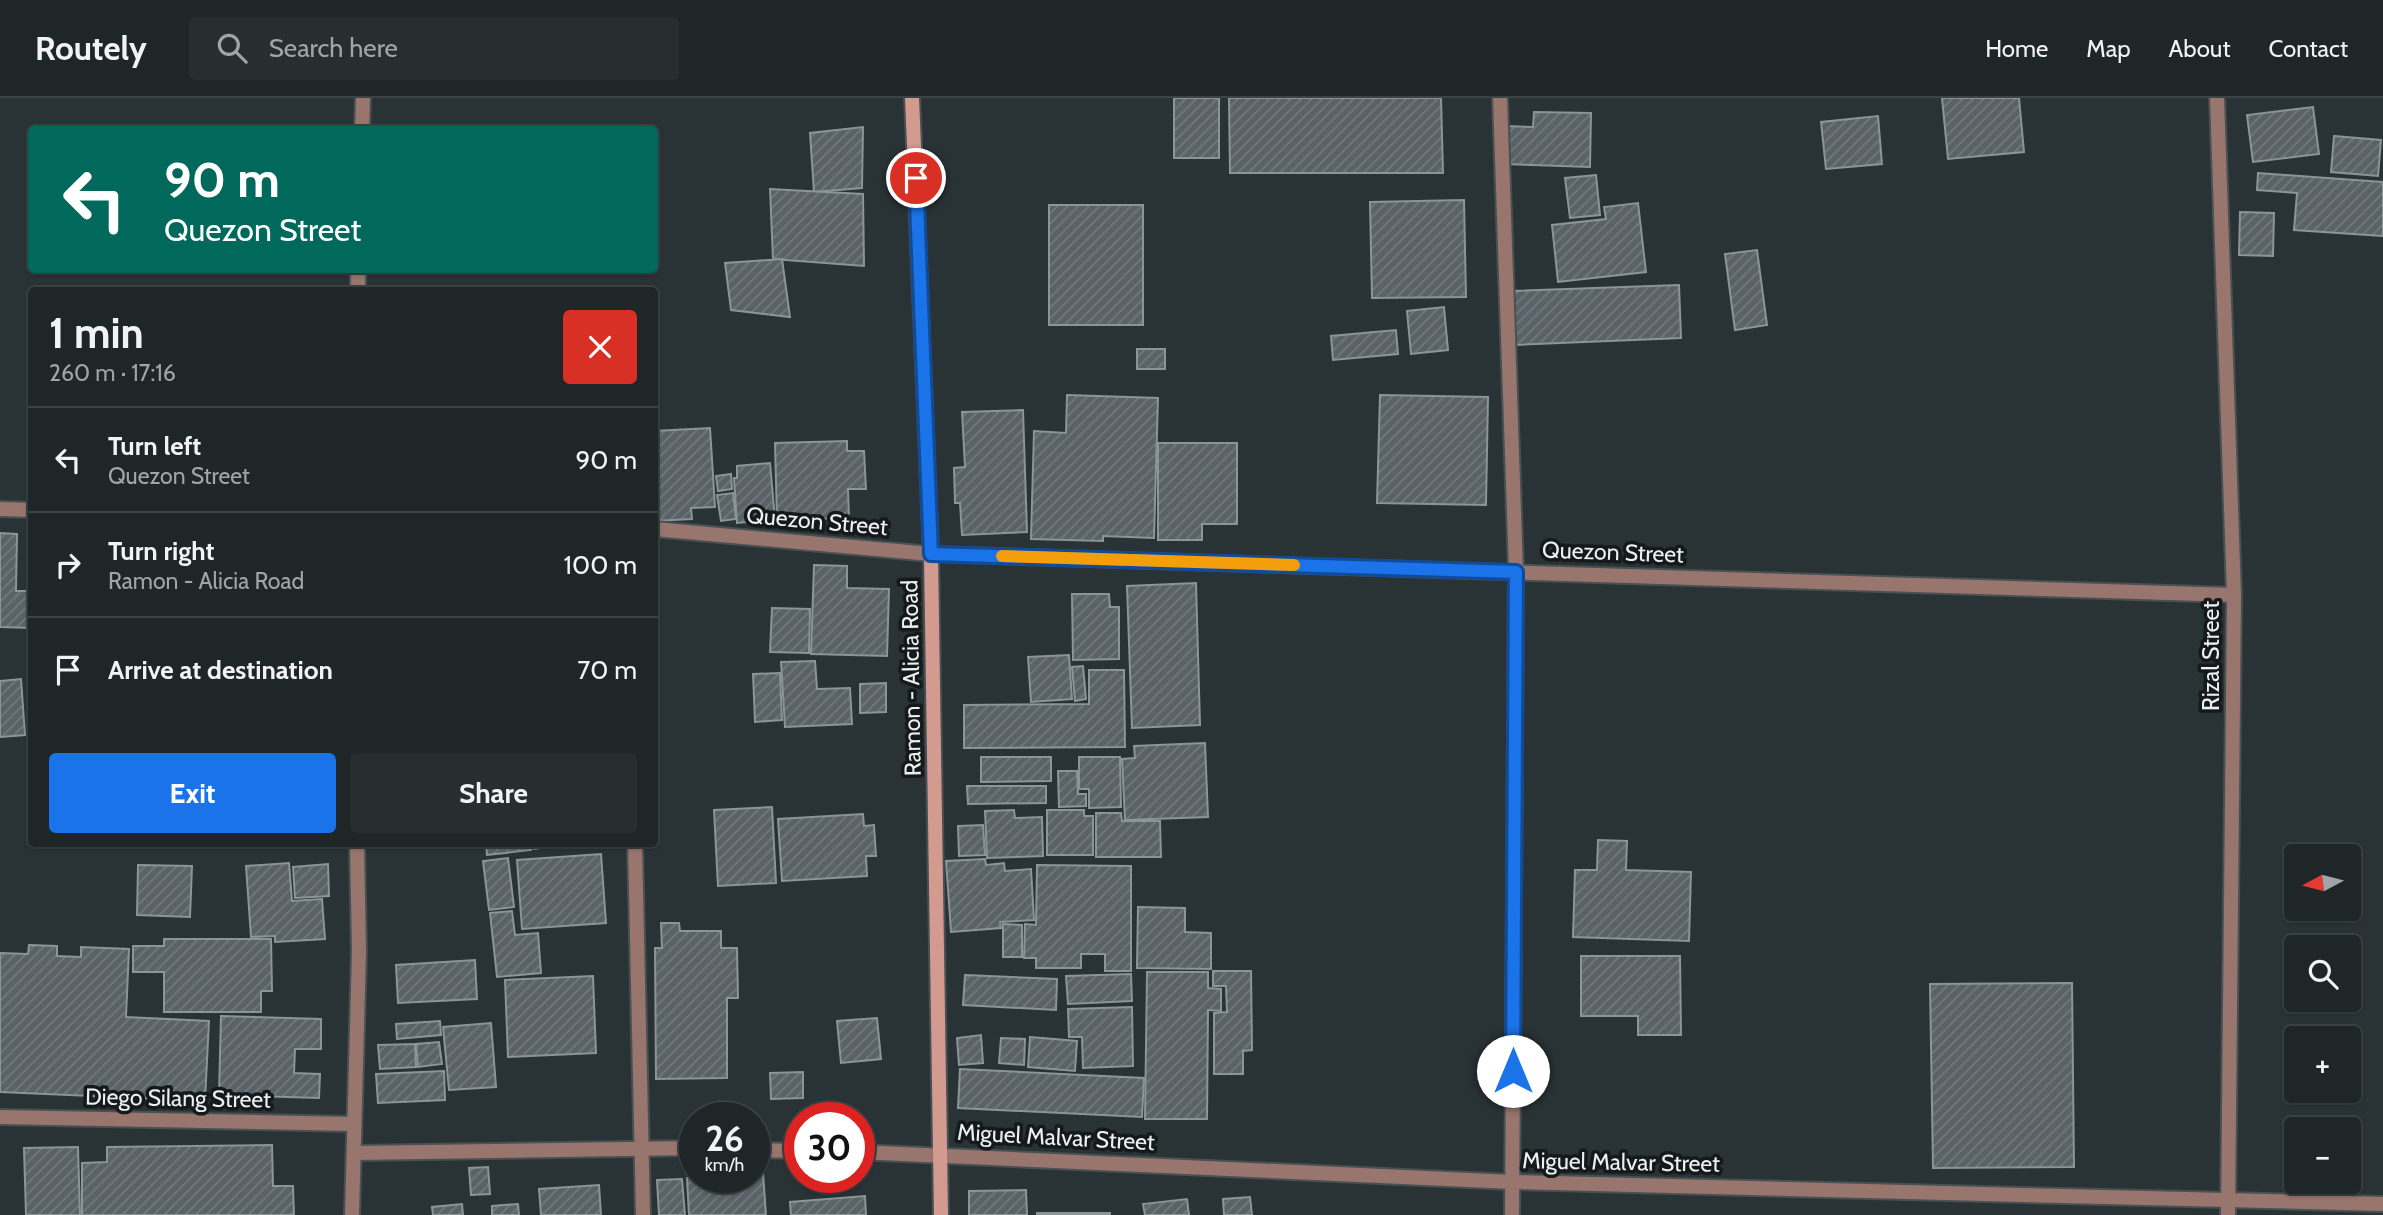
<!DOCTYPE html>
<html lang="en">
<head>
<meta charset="utf-8">
<style>
	:root { --surface:#1f2628; --page:#272e30; --text:#f1f3f6; --muted:#a1a5a8; --line:#3c4345; --accent:#1a73e8 }
	body { margin:0; font-family:Cabin,sans-serif; background:var(--page); color:var(--text); height:100vh; display:flex; flex-direction:column; font-size:26px; white-space:nowrap }
	* { box-sizing:border-box; margin:0 }
	p { font-size:23px; color:var(--muted) }
	.icon { flex:none; width:38px; height:38px; fill:none; stroke:currentColor; stroke-width:2; stroke-linecap:round; stroke-linejoin:round }
	.map { position:relative; flex:1; overflow:hidden }
	.panel { position:absolute; left:28px; top:189px; width:630px; height:560px; display:flex; flex-direction:column; background:var(--surface); border-radius:7px; box-shadow:0 2px 5px #0004,0 0 0 2px var(--line) }
	.panel>* { flex:none }
	.guide { position:absolute; left:28px; top:28px; width:630px; height:147px; border-radius:7px; box-shadow:0 2px 5px #0004,0 0 0 2px var(--line); background:#00695c; color:#fff; overflow:hidden }
	.needle { width:46px; rotate:263deg }
	.tools { position:absolute; left:2284px; top:746px; display:grid; gap:14px }
	.tools a { display:grid; place-items:center; width:77px; height:77px; border-radius:7px; background:var(--surface); box-shadow:0 2px 5px #0004,0 0 0 2px var(--line); font-size:35px }
	.speed { position:absolute; left:679px; top:1004px; display:flex; gap:14px; font-size:35px; font-weight:700; text-align:center }
	.speed>* { display:grid; place-content:center; width:91px; height:91px; border-radius:50%; background:var(--surface); box-shadow:0 2px 5px #0004,0 0 0 2px var(--line); line-height:1 }
	.speed small { font-size:18px; font-weight:400 }
	.speed .limit { border:10px solid #d22; background:#fff; color:#111 }
	.pin { position:absolute; display:grid; place-items:center; width:60px; height:60px; color:#fff; margin:-30px; border:4px solid #fff; border-radius:50%; box-shadow:0 2px 7px #0007 }
	.me { position:absolute; width:77px; margin:-38px; rotate:0deg; stroke-linejoin:round; filter:drop-shadow(0 0 5px #0008) }
	.turn { display:flex; align-items:center; gap:24px; height:147px; padding:0 21px; font-size:32px }
	.turn .icon { width:91px; height:91px; stroke-width:2.5 }
	.turn b { display:block; font-size:49px; line-height:60px }
	.round { display:grid; place-items:center; flex:none; width:74px; height:74px; border-radius:7px; background:var(--page) }
	.headline { display:flex; align-items:center; justify-content:space-between; height:119px; padding:0 21px }
	h1 { font-size:42px; font-weight:800; line-height:52px }
	.primary-button { display:flex; gap:14px; margin-top:auto; padding:14px 21px }
	.primary-button a { flex:1; height:80px; border-radius:7px; background:var(--accent); color:#fff; font-size:28px; font-weight:800; line-height:80px; text-align:center }
	.primary-button a+a { background:var(--page); color:var(--text) }
	ul { padding:0; list-style:none }
	li { display:flex; align-items:center; gap:21px; height:105px; padding:0 21px; border-top:2px solid var(--line) }
	li div { flex:1 }
	li b { display:block; font-size:26px }
	li em { font-style:normal }
	header { display:flex; align-items:center; gap:42px; box-sizing:border-box; height:98px; padding:0 35px; background:var(--surface); border-bottom:2px solid var(--line) }
	header strong { font-size:33px }
	nav { display:flex; gap:38px; margin-inline-start:auto; font-size:24px }
	.search { width:490px; height:63px; background:var(--page); display:flex; align-items:center; gap:18px; box-sizing:border-box; padding:0 24px; border-radius:7px; color:var(--muted); font-size:26px }
	.map>svg:first-child { display:block }
	.building { fill:url(#building-hatch); stroke:#8a9598; stroke-width:2 }
	.lines { fill:none; stroke-linecap:round; stroke-linejoin:round }
	.minor-casing { stroke:#485053; stroke-width:18 }
	.secondary-casing { stroke:#485053; stroke-width:18 }
	.minor { stroke:#98756d; stroke-width:14 }
	.secondary { stroke:#d39b8f; stroke-width:14 }
	.route-casing { stroke:#114b97; stroke-width:18 }
	.route { stroke:#1a73e8; stroke-width:12 }
	.slow { stroke:#f59e0b; stroke-width:12 }
	.labels { text-anchor:middle; dominant-baseline:central; stroke-width:7; stroke-linejoin:round; paint-order:stroke }
	.street-label { font-size:23px; fill:#ebf0f2; stroke:#15191a }
</style>
</head>
<body>
<header>
<strong>Routely</strong>
<div class="search"><svg class="icon" aria-label="search" viewBox="0 0 24 24"><circle cx="10" cy="10" r="6"/><path d="M15 15l6 6"/></svg>Search here</div>
<nav><a>Home</a><a>Map</a><a>About</a><a>Contact</a></nav>
</header>
<div class="map">
<svg width="2383" height="1117" viewBox="0 0 2383 1117">
	<defs>
		<pattern id="building-hatch" width="6" height="6" patternUnits="userSpaceOnUse" patternTransform="scale(1.75)"><rect width="6" height="6" fill="#596266"/><path d="M-1 1l2-2M0 6l6-6M5 7l2-2" fill="none" stroke="#71797c"/></pattern>
	</defs>
	<rect width="100%" height="100%" fill="#293235"/>
	<g class="building">
		<rect x="1174" y="0" width="45" height="60"/>
		<path d="M1229,0H1441L1443,75H1230Z"/>
		<path d="M1942,0H2019L2024,54L1948,61Z"/>
		<path d="M2313,9L2319,56L2253,64L2247,17Z"/>
		<path d="M1534,14L1591,15L1590,69L1505,66L1506,28L1533,29Z"/>
		<path d="M1878,18L1882,66L1826,71L1821,24Z"/>
		<path d="M863,29L862,90L814,94L810,35Z"/>
		<path d="M2334,38L2381,42L2378,78L2331,74Z"/>
		<path d="M2258,75L2383,84V138L2294,132L2297,95L2257,92Z"/>
		<path d="M1596,77L1600,117L1570,120L1565,80Z"/>
		<path d="M770,91L863,96L864,168L773,161Z"/>
		<path d="M1464,102L1466,199L1372,200L1370,104Z"/>
		<path d="M1638,105L1646,174L1558,184L1552,127L1606,121L1604,109Z"/>
		<rect x="1049" y="107" width="94" height="120"/>
		<path d="M2240,114L2274,115L2273,158L2239,157Z"/>
		<path d="M1757,152L1767,227L1735,232L1725,156Z"/>
		<path d="M782,161L790,219L731,212L725,165Z"/>
		<path d="M1679,187L1681,240L1515,247L1512,193Z"/>
		<path d="M1444,209L1448,252L1411,256L1407,213Z"/>
		<path d="M1396,232L1398,256L1333,262L1331,238Z"/>
		<rect x="1137" y="251" width="28" height="20"/>
		<path d="M1067,297L1158,300L1154,440L1103,438V443L1031,441L1034,333L1066,335Z"/>
		<path d="M1380,297L1488,299L1486,407L1377,405Z"/>
		<path d="M1023,312L1027,434L962,437L960,405H955L954,370L965,369L962,314Z"/>
		<path d="M710,330L715,409L691,410L692,421L654,423V333Z"/>
		<path d="M847,343V353H864L866,391H848L849,420L777,422L775,345Z"/>
		<path d="M1158,345H1237V426H1202V442H1158Z"/>
		<path d="M770,365L775,422L737,425L734,380H737V368Z"/>
		<path d="M731,376L732,391L718,393L716,378Z"/>
		<path d="M733,395L736,421L721,423L717,397Z"/>
		<path d="M0,435L17,436L16,493H32V530L0,529Z"/>
		<path d="M814,467L847,468V490L889,491L887,558L811,556Z"/>
		<path d="M1196,485L1200,627L1132,630L1127,488Z"/>
		<path d="M1072,496H1109L1110,509H1119V561L1073,562Z"/>
		<path d="M772,510L810,511L809,555L770,554Z"/>
		<path d="M1069,557L1072,601L1031,604L1028,559Z"/>
		<path d="M815,563L817,591L850,590L852,626L785,629L781,564Z"/>
		<path d="M1083,568L1086,601L1075,603L1072,569Z"/>
		<path d="M1089,572H1124L1125,649L964,650V607L1089,606Z"/>
		<path d="M780,575L782,622L755,624L753,576Z"/>
		<path d="M21,581L25,637L0,639V583Z"/>
		<path d="M886,585V614L860,615V586Z"/>
		<path d="M1205,645L1208,719L1125,722L1122,661L1135,660L1134,648Z"/>
		<path d="M981,659H1051V683L981,684Z"/>
		<path d="M1079,659H1120L1121,709L1089,710V691H1079Z"/>
		<path d="M1058,673H1077L1078,696H1086V708L1059,709Z"/>
		<path d="M967,688H1046V705L968,706Z"/>
		<path d="M772,709L776,785L718,788L714,712Z"/>
		<path d="M1014,712L1015,720L1042,719L1043,758L987,760L985,713Z"/>
		<path d="M1047,712H1084V718H1093V757H1047Z"/>
		<path d="M1096,715H1121L1122,723H1160L1161,759H1096Z"/>
		<path d="M863,716L864,728L874,727L876,758H866L867,778L782,783L778,721Z"/>
		<path d="M983,727L985,757L959,758L958,728Z"/>
		<path d="M1598,742L1627,743L1626,772L1691,774L1689,843L1573,839L1575,772H1597Z"/>
		<path d="M486,746H530L531,752L487,757Z"/>
		<path d="M533,746H575L534,751Z"/>
		<path d="M601,756L606,825L522,831L517,762Z"/>
		<path d="M508,760L514,809L489,812L483,763Z"/>
		<path d="M985,761L986,767L1004,765L1005,773L1031,771L1034,822L1000,824L1001,830L951,834L946,763Z"/>
		<path d="M289,765L292,803L322,801L325,841L275,844V838L251,839L246,768Z"/>
		<path d="M328,766L329,798L295,800L293,769Z"/>
		<path d="M138,767L192,768L190,819L137,817Z"/>
		<path d="M1037,767L1131,768V873H1105V856H1081V870H1036V860H1024L1025,826L1036,827Z"/>
		<path d="M1138,809L1185,810V834L1211,835V871L1137,870Z"/>
		<path d="M512,813L515,837L538,835L541,875L497,879L490,815Z"/>
		<path d="M661,825H679L680,833H721V850H737L738,900H727V980L656,981L655,850H662Z"/>
		<path d="M1003,826L1022,827V859H1003Z"/>
		<path d="M164,841H271L272,893H261V914H164V874H133V848H164Z"/>
		<path d="M29,847L57,848V858L81,859V849L129,851L126,919L209,923L205,1003L0,994V855L28,856Z"/>
		<path d="M1581,858H1680L1681,937H1638V918H1581Z"/>
		<path d="M475,862L477,901L398,905L396,867Z"/>
		<path d="M1213,873H1251L1252,952L1243,953V976H1214V915L1227,914L1226,888H1213Z"/>
		<path d="M1147,874H1208V890L1221,891V913L1208,912L1207,1021H1145Z"/>
		<path d="M1131,876L1132,903L1068,906L1066,878Z"/>
		<path d="M965,877L1057,881L1056,912L963,907Z"/>
		<path d="M593,878L596,955L508,959L505,882Z"/>
		<path d="M2072,885L2074,1069L1933,1070L1930,886Z"/>
		<path d="M1132,909L1133,968L1083,970L1082,939H1069L1068,911Z"/>
		<path d="M221,918L321,921V951H295L294,975L320,976L319,1000L219,997Z"/>
		<path d="M877,920L881,961L841,965L837,923Z"/>
		<path d="M440,923L441,937L397,941L396,926Z"/>
		<path d="M491,925L496,989L449,992L443,929Z"/>
		<path d="M981,937L983,965L959,967L957,940Z"/>
		<path d="M1030,939L1077,943L1075,973L1028,969Z"/>
		<path d="M1001,940L1025,941L1024,967L999,965Z"/>
		<path d="M439,944L442,966L418,969L416,946Z"/>
		<path d="M415,946L416,969L380,971L378,947Z"/>
		<path d="M960,971L1144,980L1142,1019L958,1010Z"/>
		<path d="M444,973L445,1002L378,1005L376,976Z"/>
		<path d="M803,974V1000L771,1001L770,975Z"/>
		<path d="M272,1047L273,1088H293L294,1117H82V1065L107,1064V1049Z"/>
		<path d="M78,1049L80,1117H26L24,1050Z"/>
		<path d="M488,1069L490,1096L471,1097L469,1070Z"/>
		<path d="M763,1075L766,1117H689L687,1080H754V1076Z"/>
		<path d="M682,1081L685,1117H659L657,1082Z"/>
		<path d="M599,1087L601,1117H541L539,1091Z"/>
		<path d="M1026,1092L1027,1117H969V1093Z"/>
		<path d="M865,1098L866,1117H791L790,1104Z"/>
		<path d="M1250,1099L1252,1117H1224L1223,1101Z"/>
		<path d="M1187,1101L1189,1117H1145L1143,1106Z"/>
		<path d="M462,1106L463,1117H433L432,1109Z"/>
		<path d="M518,1106L519,1117H492V1108Z"/>
		<rect x="1037" y="1115" width="73" height="2"/>
	</g>
	<g class="lines">
		<g class="minor-casing">
			<g id="minor">
				<path d="M1500,0L1516,474L1512,1117"/>
				<path d="M2217,0L2234,497L2228,1117"/>
				<path d="M362,32L363,0"/>
				<path d="M358,192V172"/>
				<path d="M0,411L32,412"/>
				<path d="M654,431L931,456L2234,497"/>
				<path d="M635,746L643,1117"/>
				<path d="M0,1019L354,1026"/>
				<path d="M754,1052L800,1053"/>
				<path d="M859,1054L1512,1084L2383,1106"/>
				<path d="M354,1055L695,1050"/>
				<path d="M352,1117L359,853L357,746"/>
			</g>
		</g>
		<g class="secondary-casing">
			<path id="secondary" d="M912,0L931,456L941,1117"/>
		</g>
		<use href="#minor" class="minor"/>
		<use href="#secondary" class="secondary"/>
	</g>
	<g class="lines">
		<g class="route-casing">
			<path id="route" d="M916,80L931,456L1516,474L1513,973"/>
		</g>
		<use href="#route" class="route"/>
		<path class="slow" d="M1002,458L1294,467"/>
	</g>
	<g class="labels">
		<g class="street-label">
			<text transform="translate(817 423) rotate(5)">Quezon Street</text>
			<text transform="translate(1613 454) rotate(2)">Quezon Street</text>
			<text transform="translate(2211 558) rotate(-90)">Rizal Street</text>
			<text transform="translate(911 580) rotate(-91)">Ramon - Alicia Road</text>
			<text transform="translate(178 1000) rotate(1)">Diego Silang Street</text>
			<text transform="translate(1056 1039) rotate(3)">Miguel Malvar Street</text>
			<text transform="translate(1621 1064) rotate(1)">Miguel Malvar Street</text>
		</g>
	</g>
</svg>
<div class="tools">
<a><svg class="needle" viewBox="-14 -14 28 28"><path d="M0-13l5 13h-10z" fill="#e53935"/><path d="M0 13l5-13h-10z" fill="#a1a5a8"/></svg></a>
<a><svg class="icon" aria-label="search" viewBox="0 0 24 24"><circle cx="10" cy="10" r="6"/><path d="M15 15l6 6"/></svg></a>
<a>+</a>
<a>−</a>
</div>
<div class="speed"><div>26<small>km/h</small></div><div class="limit">30</div></div>
<div class="pin" style="left:916px;top:80px;background:#d93025"><svg class="icon" aria-label="arrive" viewBox="0 0 24 24"><path d="M6 21V4h12l-3 4 3 4H6"/></svg></div>
<svg class="me" style="left:1513px;top:973px" viewBox="-20 -20 40 40"><circle r="19" fill="#fff"/><path d="M0-13L10 11 0 6-10 11z" fill="#1a73e8"/></svg>
<div class="guide">
<div class="turn"><svg class="icon" aria-label="left" viewBox="0 0 24 24"><path d="M17 20v-9H6M10 6l-5 5 5 5"/></svg><div><b>90 m</b>Quezon Street</div></div>
</div>
<section class="panel">
<div class="headline"><div><h1>1 min</h1><p>260 m · 17:16</p></div><a class="round" style="background:#d93025;color:#fff"><svg class="icon" aria-label="close" viewBox="0 0 24 24"><path d="M6 6l12 12M18 6L6 18"/></svg></a></div>
<ul>
<li><svg class="icon" aria-label="left" viewBox="0 0 24 24"><path d="M17 20v-9H6M10 6l-5 5 5 5"/></svg><div><b>Turn left</b><p>Quezon Street</p></div><em>90 m</em></li>
<li><svg class="icon" aria-label="right" viewBox="0 0 24 24"><path d="M7 20v-9h11M14 6l5 5-5 5"/></svg><div><b>Turn right</b><p>Ramon - Alicia Road</p></div><em>100 m</em></li>
<li><svg class="icon" aria-label="arrive" viewBox="0 0 24 24"><path d="M6 21V4h12l-3 4 3 4H6"/></svg><div><b>Arrive at destination</b></div><em>70 m</em></li>
</ul>
<div class="primary-button"><a>Exit</a><a>Share</a></div>
</section>
</div>
</body>
</html>
